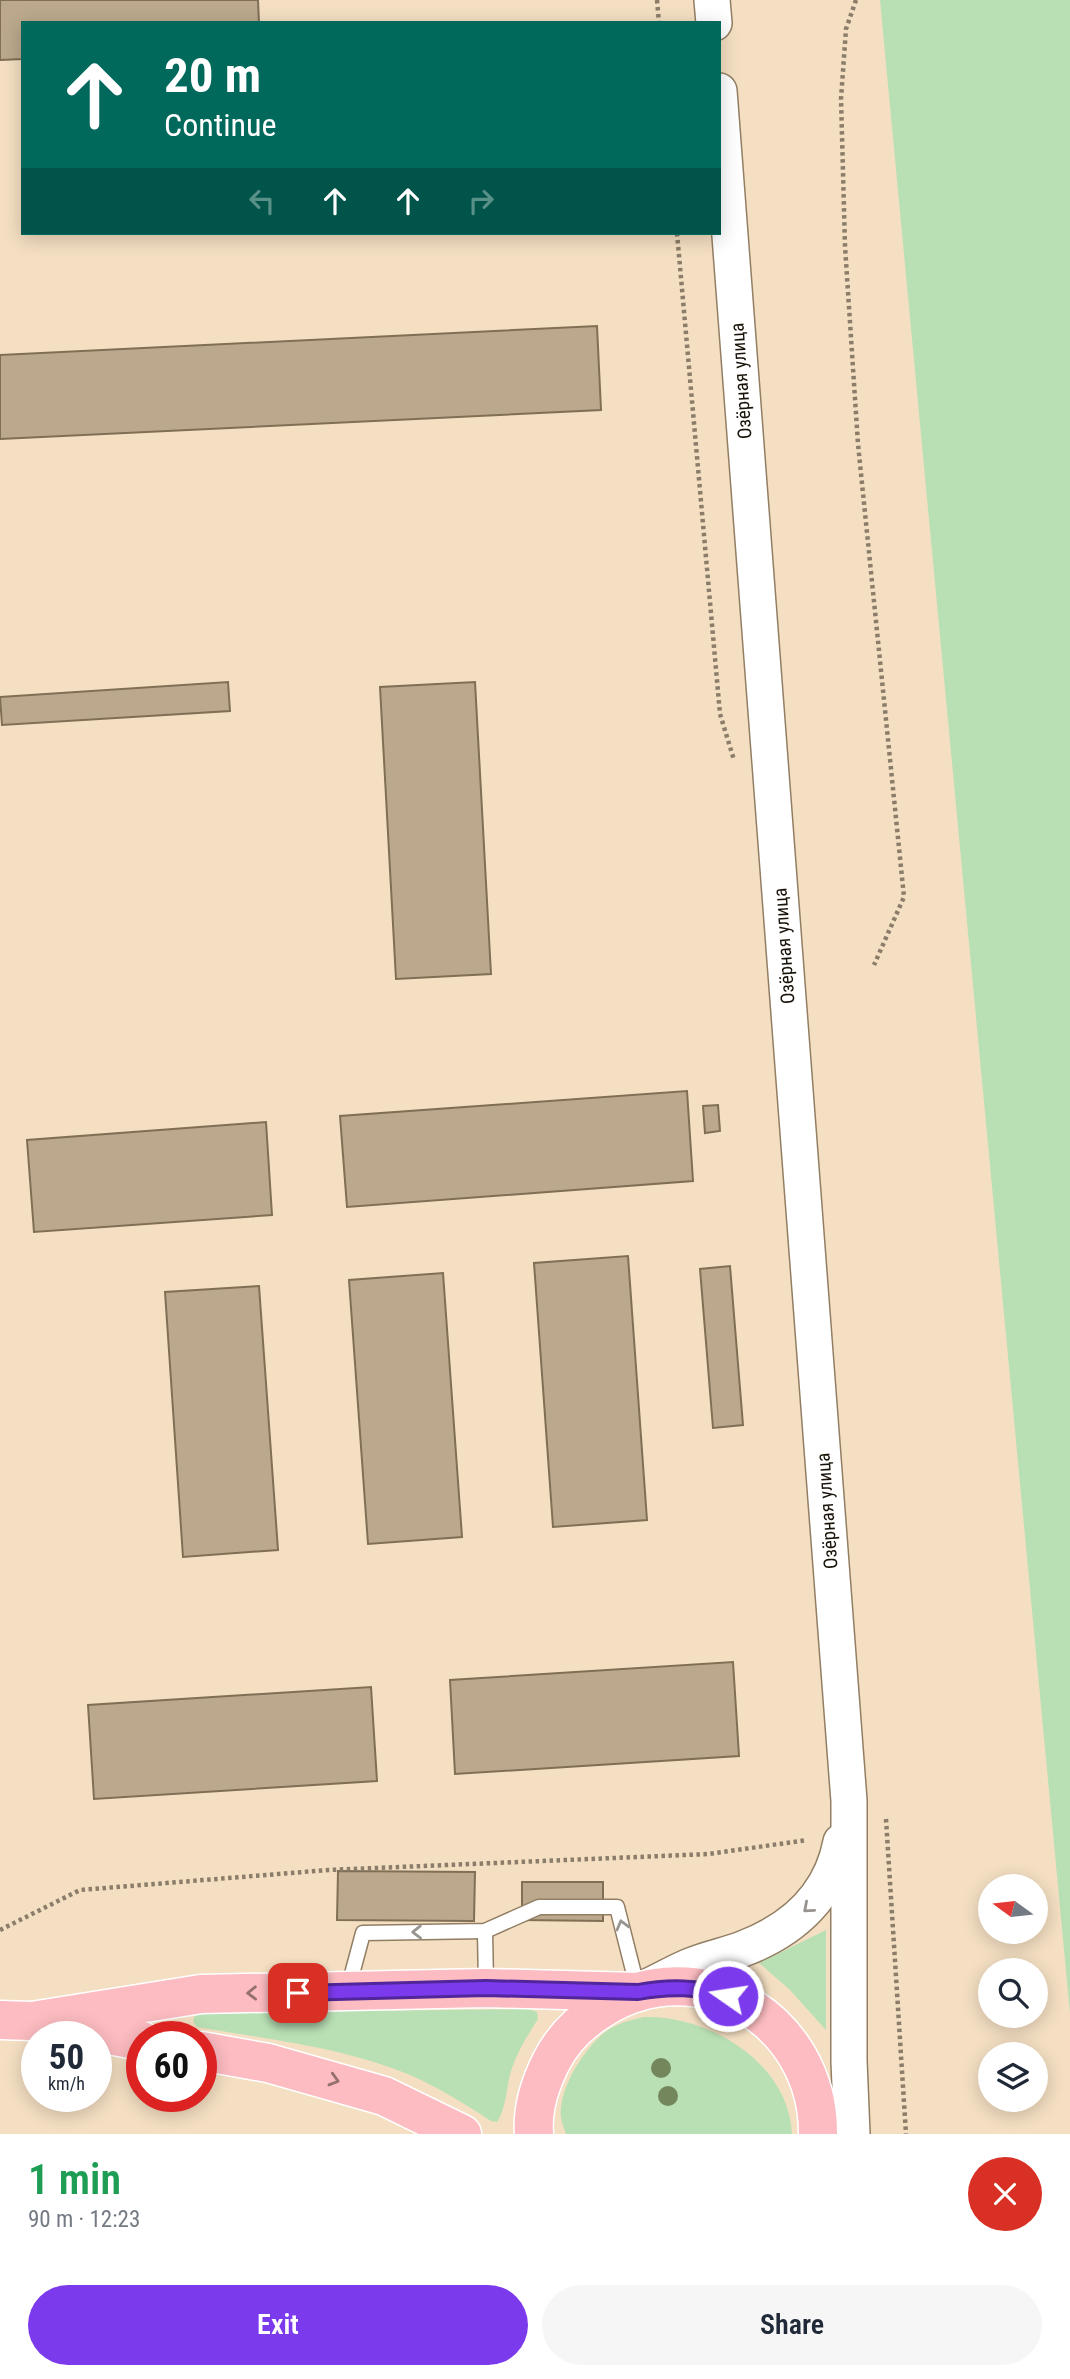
<!DOCTYPE html>
<html lang="en">
<head>
<meta charset="utf-8">
<style>
	:root { --surface:#fff; --page:#f6f6f7; --text:#1f2937; --muted:#747a83; --accent:#7c3aed }
	body { margin:0; font-family:"Roboto Condensed",sans-serif; background:var(--page); color:var(--text); height:100vh; display:flex; flex-direction:column; font-size:26px; white-space:nowrap }
	* { box-sizing:border-box; margin:0 }
	p { font-size:23px; color:var(--muted) }
	.icon { flex:none; width:38px; height:38px; fill:none; stroke:currentColor; stroke-width:2; stroke-linecap:round; stroke-linejoin:round }
	.map { position:relative; height:2134px; overflow:hidden }
	.drawer { display:flex; flex-direction:column; background:var(--surface); flex:1 }
	.drawer>* { flex:none }
	.top-card { position:absolute; left:21px; top:21px; width:700px; height:214px; border-radius:0px; box-shadow:0 4px 18px #0003; background:#00695c; color:#fff; overflow:hidden }
	.needle { width:46px; rotate:285deg }
	.controls { position:absolute; left:978px; top:1874px; display:grid; gap:14px }
	.controls a { display:grid; place-items:center; width:70px; height:70px; border-radius:50%; background:var(--surface); box-shadow:0 4px 18px #0003; font-size:35px }
	.speed { position:absolute; left:21px; top:2021px; display:flex; gap:14px; font-size:35px; font-weight:700; text-align:center }
	.speed>* { display:grid; place-content:center; width:91px; height:91px; border-radius:50%; background:var(--surface); box-shadow:0 4px 18px #0003; line-height:1 }
	.speed small { font-size:18px; font-weight:400 }
	.speed .limit { border:10px solid #d22; background:#fff; color:#111 }
	.pin { position:absolute; display:grid; place-items:center; width:60px; height:60px; color:#fff; margin:-30px; border-radius:14px; box-shadow:0 4px 10px #0006 }
	.me { position:absolute; width:77px; margin:-38px; rotate:283deg; stroke-linejoin:round; filter:drop-shadow(0 0 5px #0008) }
	.turn { display:flex; align-items:center; gap:24px; height:147px; padding:0 28px; font-size:32px }
	.turn .icon { width:91px; height:91px; stroke-width:2.5 }
	.turn b { display:block; font-size:49px; line-height:60px }
	.lanes { display:flex; align-items:center; height:66px; padding:0 28px; background:#0003; justify-content:center; gap:35px; direction:ltr }
	.lanes .off { opacity:.35 }
	.round { display:grid; place-items:center; flex:none; width:74px; height:74px; border-radius:37px; background:var(--page) }
	.headline { display:flex; align-items:center; justify-content:space-between; height:119px; padding:0 28px }
	h1 { font-size:42px; font-weight:600; line-height:52px; color:#1e9e55 }
	.cta { display:flex; gap:14px; margin-top:auto; padding:14px 28px }
	.cta a { flex:1; height:80px; border-radius:42px; background:var(--accent); color:#fff; font-size:28px; font-weight:600; line-height:80px; text-align:center }
	.cta a+a { background:var(--page); color:var(--text) }
	.map>svg:first-child { display:block }
	.green { fill:#b9e0b5 }
	.building { fill:#bca98d; stroke:#816f55; stroke-width:2 }
	.lines { fill:none; stroke-linecap:round; stroke-linejoin:round }
	.service-casing { stroke:#927e64; stroke-width:17 }
	.tertiary-casing { stroke:#927e64; stroke-width:38 }
	.primary-casing { stroke:#fff; stroke-width:41 }
	.path { stroke:#8b7d69; stroke-width:4.5; stroke-dasharray:3.5 3.5; stroke-linecap:butt }
	.service { stroke:#fff; stroke-width:14 }
	.tertiary { stroke:#fff; stroke-width:35 }
	.primary { stroke:#fcbcc1; stroke-width:38 }
	.tree { fill:#73865c }
	.oneway { stroke:#989590 }
	.oneway2 { stroke:#96706e }
	.route-casing { stroke:#51269a; stroke-width:18 }
	.route { stroke:#7c3aed; stroke-width:12 }
	.labels { text-anchor:middle; dominant-baseline:central; stroke-width:5; stroke-linejoin:round; paint-order:stroke }
	.street-label { font-size:19px; fill:#1a1309; stroke:#fff }
</style>
</head>
<body>
<div class="map">
<svg width="1070" height="2134" viewBox="0 0 1070 2134">
	<rect width="100%" height="100%" fill="#f4dfc2"/>
	<g class="green">
		<path d="M880,0H1070V2013Z"/>
		<path d="M826,1930V2030L790,1990L759,1963Z"/>
		<path d="M529,2009L537,2012L538,2019C528,2035 518,2050 512,2068C506,2085 507,2108 497,2122L491,2121C469,2106 445,2092 421,2080C351,2048 272,2040 197,2027L193,2021L196,2013Z"/>
		<path d="M644,2017C709,2015 789,2063 792,2134H566C564,2129 562,2123 561,2118C558,2090 583,2050 604,2033C615,2024 630,2020 644,2017Z"/>
	</g>
	<g class="building">
		<path d="M0,0H258L259,23H23V59L0,60Z"/>
		<path d="M597,326L601,410L0,439V355Z"/>
		<path d="M228,682L230,711L2,725L0,697Z"/>
		<path d="M475,682L491,974L396,979L380,687Z"/>
		<path d="M687,1091L693,1181L347,1207L340,1116Z"/>
		<path d="M718,1105L720,1131L705,1133L703,1106Z"/>
		<path d="M266,1122L272,1215L34,1232L27,1140Z"/>
		<path d="M628,1256L647,1520L553,1527L534,1263Z"/>
		<path d="M730,1266L743,1425L713,1428L700,1269Z"/>
		<path d="M443,1273L462,1537L368,1544L349,1280Z"/>
		<path d="M259,1286L278,1550L183,1557L165,1292Z"/>
		<path d="M733,1662L739,1756L455,1774L450,1680Z"/>
		<path d="M371,1687L377,1781L94,1799L88,1705Z"/>
		<path d="M338,1871L475,1872L474,1921L337,1920Z"/>
		<path d="M522,1882H603V1921L522,1920Z"/>
	</g>
	<g class="lines">
		<g class="service-casing">
			<g id="service">
				<path d="M485,1931L486,1985"/>
				<path d="M348,1989L363,1933L485,1931L539,1907H617L638,1990"/>
			</g>
		</g>
		<g class="tertiary-casing">
			<g id="tertiary">
				<path d="M712,0L714,23"/>
				<path d="M719,91L849,1801V2061L852,2134"/>
				<path d="M645,1988C661,1981 677,1971 693,1965C710,1958 728,1955 745,1948C794,1929 831,1895 841,1842"/>
			</g>
		</g>
		<g class="primary-casing">
			<g id="primary">
				<path d="M0,2020L32,2021L142,2041"/>
				<path d="M32,2021L201,1994L486,1988L638,1992"/>
				<path d="M201,2051L268,2063L384,2096L462,2134"/>
				<path d="M534,2134C532,2110 540,2084 551,2062C562,2040 580,2022 601,2009C699,1947 819,2020 818,2134"/>
			</g>
		</g>
		<g class="path">
			<path d="M657,0L659,23"/>
			<path d="M856,0L846,29L841,99L845,246L858,444L904,897L874,965"/>
			<path d="M677,233L720,714L734,760"/>
			<path d="M886,1819L906,2134"/>
			<path d="M0,1930L80,1890L328,1870L709,1854L807,1840"/>
		</g>
		<use href="#service" class="service"/>
		<use href="#tertiary" class="tertiary"/>
		<use href="#primary" class="primary"/>
	</g>
	<g class="tree">
		<circle cx="661" cy="2068" r="10"/>
		<circle cx="668" cy="2096" r="10"/>
	</g>
	<defs><path id="oneway-chevron" d="M-2-3.5L2.5 0L-2 3.5" fill="none" stroke-width="1.6" stroke-linecap="round" stroke-linejoin="round" transform="scale(1.75)"/></defs>
	<g class="oneway">
		<use href="#oneway-chevron" transform="translate(808 1908) rotate(139)"/>
		<use href="#oneway-chevron" transform="translate(622 1925) rotate(-105)"/>
		<use href="#oneway-chevron" transform="translate(417 1932) rotate(179)"/>
	</g>
	<g class="oneway2">
		<use href="#oneway-chevron" transform="translate(252 1993) rotate(179)"/>
		<use href="#oneway-chevron" transform="translate(334 2080) rotate(16)"/>
	</g>
	<g class="lines">
		<g class="route-casing">
			<path id="route" d="M298,1993L486,1988L638,1992C670,1986 697,1987 728,1996"/>
		</g>
		<use href="#route" class="route"/>
	</g>
	<g class="labels">
		<g class="street-label">
			<text transform="translate(741 381) rotate(-94)">Озёрная улица</text>
			<text transform="translate(784 946) rotate(-94)">Озёрная улица</text>
			<text transform="translate(827 1511) rotate(-94)">Озёрная улица</text>
		</g>
	</g>
</svg>
<div class="controls">
<a><svg class="needle" viewBox="-14 -14 28 28"><path d="M0-13l5 13h-10z" fill="#e53935"/><path d="M0 13l5-13h-10z" fill="#747a83"/></svg></a>
<a><svg class="icon" aria-label="search" viewBox="0 0 24 24"><circle cx="10" cy="10" r="6"/><path d="M15 15l6 6"/></svg></a>
<a><svg class="icon" aria-label="layers" viewBox="0 0 24 24"><path d="M12 4l9 5-9 5-9-5zM3 14l9 5 9-5"/></svg></a>
</div>
<div class="speed"><div>50<small>km/h</small></div><div class="limit">60</div></div>
<div class="pin" style="left:298px;top:1993px;background:#d93025"><svg class="icon" aria-label="arrive" viewBox="0 0 24 24"><path d="M6 21V4h12l-3 4 3 4H6"/></svg></div>
<svg class="me" style="left:728px;top:1996px" viewBox="-20 -20 40 40"><circle r="17" fill="#7c3aed" stroke="#fff" stroke-width="3"/><path d="M0-11L8 9 0 5-8 9z" fill="#fff"/></svg>
<div class="top-card">
<div class="turn"><svg class="icon" aria-label="ahead" viewBox="0 0 24 24"><path d="M12 20V5M6 11l6-6 6 6"/></svg><div><b>20 m</b>Continue</div></div>
<div class="lanes"><svg class="icon off" aria-label="left" viewBox="0 0 24 24"><path d="M17 20v-9H6M10 6l-5 5 5 5"/></svg><svg class="icon" aria-label="ahead" viewBox="0 0 24 24"><path d="M12 20V5M6 11l6-6 6 6"/></svg><svg class="icon" aria-label="ahead" viewBox="0 0 24 24"><path d="M12 20V5M6 11l6-6 6 6"/></svg><svg class="icon off" aria-label="right" viewBox="0 0 24 24"><path d="M7 20v-9h11M14 6l5 5-5 5"/></svg></div>
</div>
</div>
<section class="drawer">
<div class="headline"><div><h1>1 min</h1><p>90 m · 12:23</p></div><a class="round" style="background:#d93025;color:#fff"><svg class="icon" aria-label="close" viewBox="0 0 24 24"><path d="M6 6l12 12M18 6L6 18"/></svg></a></div>
<div class="cta"><a>Exit</a><a>Share</a></div>
</section>
</body>
</html>
